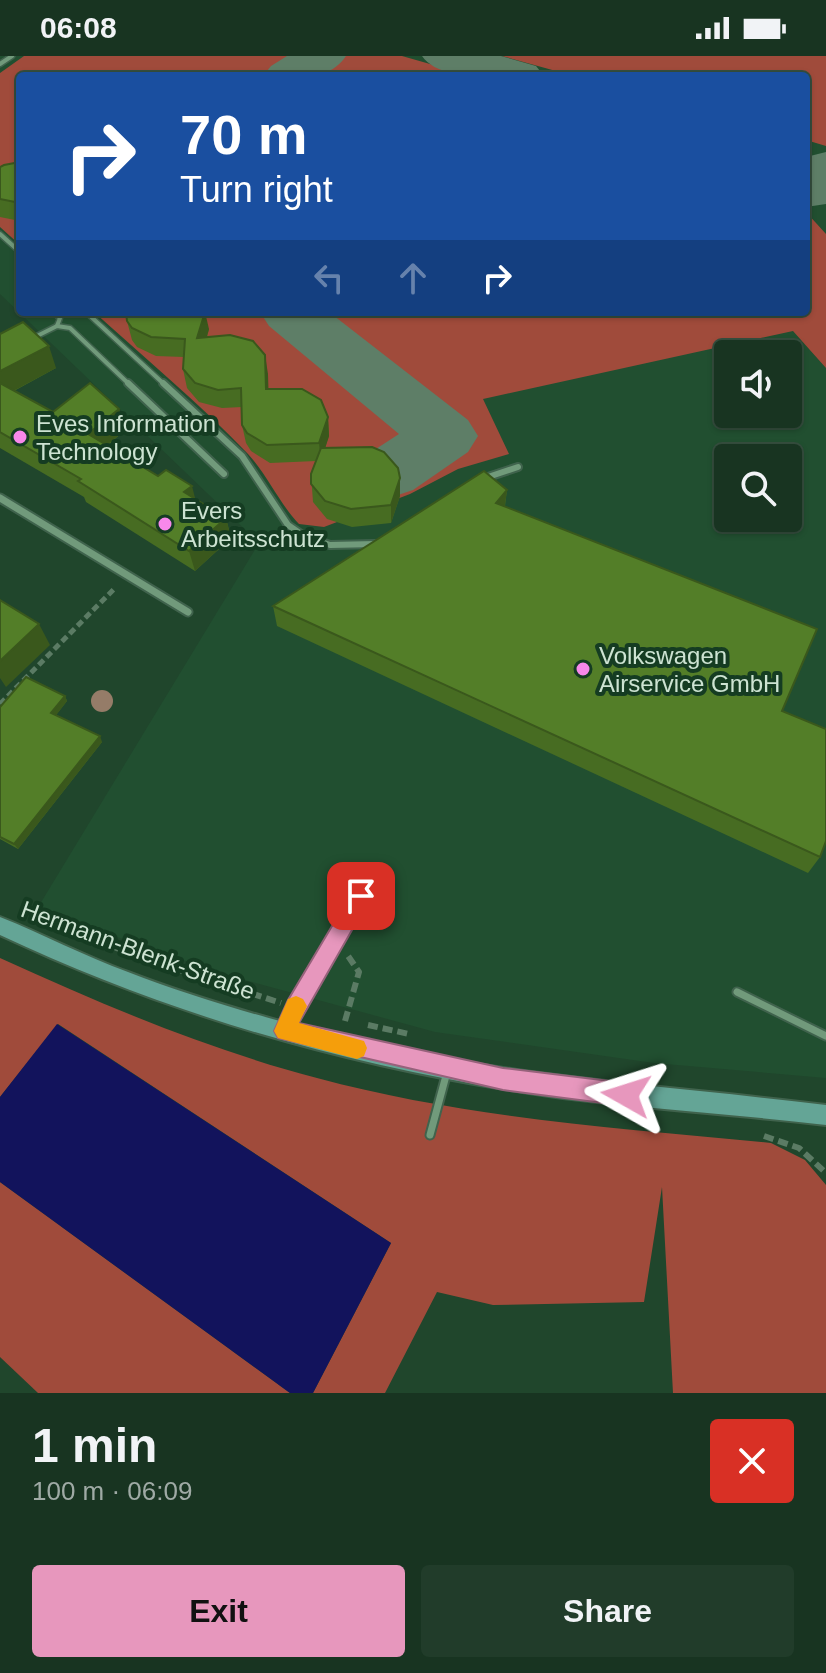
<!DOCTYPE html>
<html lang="en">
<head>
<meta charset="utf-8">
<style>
	:root { --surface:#183421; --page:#213c2a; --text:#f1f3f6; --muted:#9faaa5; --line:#364f3f; --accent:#e797bd }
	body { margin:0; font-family:Arial,sans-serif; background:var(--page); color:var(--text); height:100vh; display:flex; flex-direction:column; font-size:30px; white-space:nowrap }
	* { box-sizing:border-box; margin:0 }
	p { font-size:26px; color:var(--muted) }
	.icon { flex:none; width:44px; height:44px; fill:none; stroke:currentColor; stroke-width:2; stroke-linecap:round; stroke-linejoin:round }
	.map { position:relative; height:1337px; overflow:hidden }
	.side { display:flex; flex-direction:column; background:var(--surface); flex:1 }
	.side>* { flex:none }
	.guide { position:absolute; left:16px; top:16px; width:794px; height:244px; border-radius:8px; box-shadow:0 2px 6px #0004,0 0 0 2px var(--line); background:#1a4fa0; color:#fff; overflow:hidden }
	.tools { position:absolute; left:714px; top:284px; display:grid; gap:16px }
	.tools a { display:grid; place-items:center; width:88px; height:88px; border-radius:8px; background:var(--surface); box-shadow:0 2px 6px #0004,0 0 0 2px var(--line); font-size:40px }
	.pin { position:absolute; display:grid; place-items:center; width:68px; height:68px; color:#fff; margin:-34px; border-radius:16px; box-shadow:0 4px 12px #0006 }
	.me { position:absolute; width:88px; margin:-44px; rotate:276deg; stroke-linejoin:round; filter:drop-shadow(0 0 6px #0008) }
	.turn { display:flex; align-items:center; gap:28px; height:168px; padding:0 32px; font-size:36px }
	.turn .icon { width:104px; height:104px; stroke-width:2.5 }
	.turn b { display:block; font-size:56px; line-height:68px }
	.lanes { display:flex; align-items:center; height:76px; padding:0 32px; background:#0003; justify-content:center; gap:40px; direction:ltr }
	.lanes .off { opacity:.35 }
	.round { display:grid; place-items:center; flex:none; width:84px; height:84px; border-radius:8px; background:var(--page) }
	.head { display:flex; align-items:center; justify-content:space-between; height:136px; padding:0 32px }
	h1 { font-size:48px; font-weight:600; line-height:60px }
	.primary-button { display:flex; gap:16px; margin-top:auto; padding:16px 32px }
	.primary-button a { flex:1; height:92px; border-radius:8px; background:var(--accent); color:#111; font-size:32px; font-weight:600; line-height:92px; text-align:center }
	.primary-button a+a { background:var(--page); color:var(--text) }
	.status { display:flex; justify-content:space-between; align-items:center; height:56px; padding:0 40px; background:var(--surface); direction:ltr }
	.status svg { height:22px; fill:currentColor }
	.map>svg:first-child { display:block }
	.built { fill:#214f30; fill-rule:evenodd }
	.green { fill:#a04b3b }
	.water { fill:#12135c }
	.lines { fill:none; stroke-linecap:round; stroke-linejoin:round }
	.taxiway { fill:#5e7e67; fill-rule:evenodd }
	.lane-far2-casing { stroke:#40634d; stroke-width:7 }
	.lane-far1-casing { stroke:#40634d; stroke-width:10 }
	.lane-casing { stroke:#40634d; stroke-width:11 }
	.street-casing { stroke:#40634d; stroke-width:11 }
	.secondary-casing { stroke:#40634d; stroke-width:4 }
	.path-far1 { stroke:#5b7b64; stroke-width:5; stroke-dasharray:7 4; stroke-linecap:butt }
	.path { stroke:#5b7b64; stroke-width:6; stroke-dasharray:10 5; stroke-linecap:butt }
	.lane-far2 { stroke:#719a7b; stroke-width:4 }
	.lane-far1 { stroke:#719a7b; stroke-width:6 }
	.lane { stroke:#719a7b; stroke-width:7 }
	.street { stroke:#719a7b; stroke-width:7 }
	.secondary { fill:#64a596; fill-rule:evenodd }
	.tree { fill:#957c68 }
	.wall { fill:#476c22 }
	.shaded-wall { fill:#3a581c }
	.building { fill:#537e28; stroke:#3a581c; stroke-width:2 }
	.route { fill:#e797bd; stroke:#96627b; stroke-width:2 }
	.slow { fill:#f59e0b }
	.poi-dot { fill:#f888ea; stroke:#153c22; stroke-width:3 }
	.labels { text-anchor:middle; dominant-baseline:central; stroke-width:8; stroke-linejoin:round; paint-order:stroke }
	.poi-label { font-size:24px; fill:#cde3d2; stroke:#153c22; text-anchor:start }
	.street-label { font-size:24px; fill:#cde3d2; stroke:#153c22 }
</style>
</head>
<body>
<div class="status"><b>06:08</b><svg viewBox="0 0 49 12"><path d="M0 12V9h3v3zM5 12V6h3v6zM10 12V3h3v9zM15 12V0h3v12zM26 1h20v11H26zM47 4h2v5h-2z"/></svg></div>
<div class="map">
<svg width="826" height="1337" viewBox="0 0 826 1337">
	<rect width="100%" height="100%" fill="#20462c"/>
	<path class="built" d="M0,0H826V1022L654,1007L435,976L223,918L37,853L259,487L0,238ZM20,20H806V256H20ZM728,298H788V358H728ZM728,402H788V462H728Z"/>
	<g class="green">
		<path d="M24,0H402L472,20H20V189L0,171V17Z"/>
		<path d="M502,0H826V90L806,84V20H574Z"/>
		<path d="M806,156L826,178V312L793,275L483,343L509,398L458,413L410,438L324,471L299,468C279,447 268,420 248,398C200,348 146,303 94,256H806Z"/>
		<path d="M0,902C103,949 207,993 317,1022C465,1062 619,1072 771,1087L805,1104L826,1129V1337H673L662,1131L644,1246L493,1249L437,1236L385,1337H313L391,1187L58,968L0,1041Z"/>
		<path d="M0,1126L290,1337H38L0,1301Z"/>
	</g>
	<path class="water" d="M57,968L391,1187L313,1337H290L0,1126V1041Z"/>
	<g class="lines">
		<g class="taxiway">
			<path d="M287,0H346C327,28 294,20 263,20L271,10Z"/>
			<path d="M422,0H501L536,10L544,20C511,20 442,29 422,0Z"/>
			<path d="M826,96V148L806,151V101Z"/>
			<path d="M260,256H329L468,364L478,380L468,396L413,434L389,442L365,434L355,417L365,400L399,378L269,270Z"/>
		</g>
		<g class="lane-far2-casing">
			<g id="lane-far2">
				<path d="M0,8L12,0"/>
				<path d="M0,178L20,196"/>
				<path d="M53,256L60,262L57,270"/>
				<path d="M86,256L165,329"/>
				<path d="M33,282L57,270L70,272L130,329"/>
			</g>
		</g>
		<g class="lane-far1-casing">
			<g id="lane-far1">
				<path d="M128,327L224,418"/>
				<path d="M163,327L242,400L288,469L304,480L330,489L376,488"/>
				<path d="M485,422L518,411"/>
			</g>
		</g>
		<g class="lane-casing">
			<g id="lane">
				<path d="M737,936L826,980"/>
				<path d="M286,972L295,951L361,840"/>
				<path d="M430,1079L447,1016"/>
			</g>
		</g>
		<g class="street-casing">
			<path id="street" d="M0,442L188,556"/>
		</g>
		<g class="secondary-casing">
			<path id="secondary" d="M0,861C43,878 84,900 128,916C195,942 266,962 336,980C498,1020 661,1029 826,1049V1069C734,1058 641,1053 549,1040C359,1013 174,961 0,879Z"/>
		</g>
		<path class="path-far1" d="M0,648L115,532"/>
		<g class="path">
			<path d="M82,878L136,900L281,947"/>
			<path d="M345,965L359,916L346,897"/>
			<path d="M368,969L409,978"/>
			<path d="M764,1080L799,1092L826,1117"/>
		</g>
		<use href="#lane-far2" class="lane-far2"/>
		<use href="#lane-far1" class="lane-far1"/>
		<use href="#lane" class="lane"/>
		<use href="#street" class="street"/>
		<use href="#secondary" class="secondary"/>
	</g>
	<circle class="tree" cx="102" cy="645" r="11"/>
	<g class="wall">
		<path d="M20,106V165L0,161V111Z"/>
		<path d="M127,265L209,273L207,281L268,318V333L328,361L329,380L325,392L400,422V440L391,467L352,471L327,463L313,446L311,418L316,405L270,407L251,395L246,387L242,369V351L222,352L199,346L187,332L183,313L184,301L156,300L137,291L132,284Z"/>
		<path d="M0,278L56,312L14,335L53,356L119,353L125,374L107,390L226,462L231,482L195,515L86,446L84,441L0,392Z"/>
		<path d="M507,434L505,450L782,655L820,801L808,817L277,570L273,550Z"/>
		<path d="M65,640L67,645L56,659L102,686L18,793L0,783V651Z"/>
	</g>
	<g class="shaded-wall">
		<path d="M205,256L209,273L201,300L197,282Z"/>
		<path d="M49,290L56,312L0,342V315Z"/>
		<path d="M265,299L268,318L269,352L266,333Z"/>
		<path d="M119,353L125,374L95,399L88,378Z"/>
		<path d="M328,361L329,380L321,405L319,387Z"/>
		<path d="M400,422V440L391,467V449Z"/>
		<path d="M192,430L197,450L184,436Z"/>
		<path d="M507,434L504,455L496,447Z"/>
		<path d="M226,462L231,482L195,515L189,495Z"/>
		<path d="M39,568L50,589L6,631L0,622V605Z"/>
		<path d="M65,640L67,645L54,662L51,657Z"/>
		<path d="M100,680L102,686L18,793L14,788Z"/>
	</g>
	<g class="building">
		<path d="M20,106V147L0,143V111L4,109Z"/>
		<path d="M126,256H205L197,282L230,279L253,285L265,299L266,333H302L321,344L328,361L319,387L267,389L247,377L242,369L241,332L218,334L195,327L183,313L185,283L151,281L132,272L127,265Z"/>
		<path d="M23,266L49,290L0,315V278Z"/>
		<path d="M0,327L53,356L90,327L119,353L88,378L158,420L166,414L192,430L184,436L226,462L189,495L78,425L81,423L0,376Z"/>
		<path d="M372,391L384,396L398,412L400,422L391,449L351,453L325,445L311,428V418L321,392Z"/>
		<path d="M484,415L507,434L496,447L817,573L782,655L826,673V785L820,801L273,550Z"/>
		<path d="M0,544L39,568L0,605Z"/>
		<path d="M26,621L65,640L51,657L100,680L14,788L0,781V651Z"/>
	</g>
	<path class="route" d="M361,830L368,833L371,840L368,846L299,967L503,1012L626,1027L634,1031L637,1039L634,1046L626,1050L503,1034L278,982L274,975L288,944L354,833Z"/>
	<path class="slow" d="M296,940L303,943L307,950L299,967L364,985L367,992L364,1000L357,1003L278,982L274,975L288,943Z"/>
	<g class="poi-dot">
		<circle cx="20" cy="381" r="8"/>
		<circle cx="165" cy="468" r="8"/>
		<circle cx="583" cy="613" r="8"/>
	</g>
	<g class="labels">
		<g class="poi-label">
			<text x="36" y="367">Eves Information<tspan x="36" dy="28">Technology</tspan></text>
			<text x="181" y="454">Evers<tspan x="181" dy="28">Arbeitsschutz</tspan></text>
			<text x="599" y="599">Volkswagen<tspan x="599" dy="28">Airservice GmbH</tspan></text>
		</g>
		<g class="street-label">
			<text transform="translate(138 894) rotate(20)">Hermann-Blenk-Straße</text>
		</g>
	</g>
</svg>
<div class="tools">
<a><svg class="icon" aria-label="sound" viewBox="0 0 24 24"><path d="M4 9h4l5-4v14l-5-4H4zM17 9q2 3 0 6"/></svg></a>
<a><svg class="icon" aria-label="search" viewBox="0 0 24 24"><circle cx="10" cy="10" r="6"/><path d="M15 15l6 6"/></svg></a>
</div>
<div class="pin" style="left:361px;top:840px;background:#d93025"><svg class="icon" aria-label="arrive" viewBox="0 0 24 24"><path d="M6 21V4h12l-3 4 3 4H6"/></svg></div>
<svg class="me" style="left:626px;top:1039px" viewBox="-20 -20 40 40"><path d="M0-17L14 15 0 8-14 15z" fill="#e797bd" stroke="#fff" stroke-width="4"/></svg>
<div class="guide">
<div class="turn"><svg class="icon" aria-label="right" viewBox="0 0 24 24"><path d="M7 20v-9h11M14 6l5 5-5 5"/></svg><div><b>70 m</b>Turn right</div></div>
<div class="lanes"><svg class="icon off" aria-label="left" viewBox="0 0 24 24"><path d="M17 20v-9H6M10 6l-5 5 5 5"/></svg><svg class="icon off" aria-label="ahead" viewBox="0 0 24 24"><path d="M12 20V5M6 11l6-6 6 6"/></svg><svg class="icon" aria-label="right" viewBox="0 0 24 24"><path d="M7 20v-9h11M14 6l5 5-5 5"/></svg></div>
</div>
</div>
<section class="side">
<div class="head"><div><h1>1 min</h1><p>100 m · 06:09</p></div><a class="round" style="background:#d93025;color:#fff"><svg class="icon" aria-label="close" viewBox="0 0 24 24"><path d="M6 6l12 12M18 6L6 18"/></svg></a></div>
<div class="primary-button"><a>Exit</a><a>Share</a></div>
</section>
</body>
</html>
